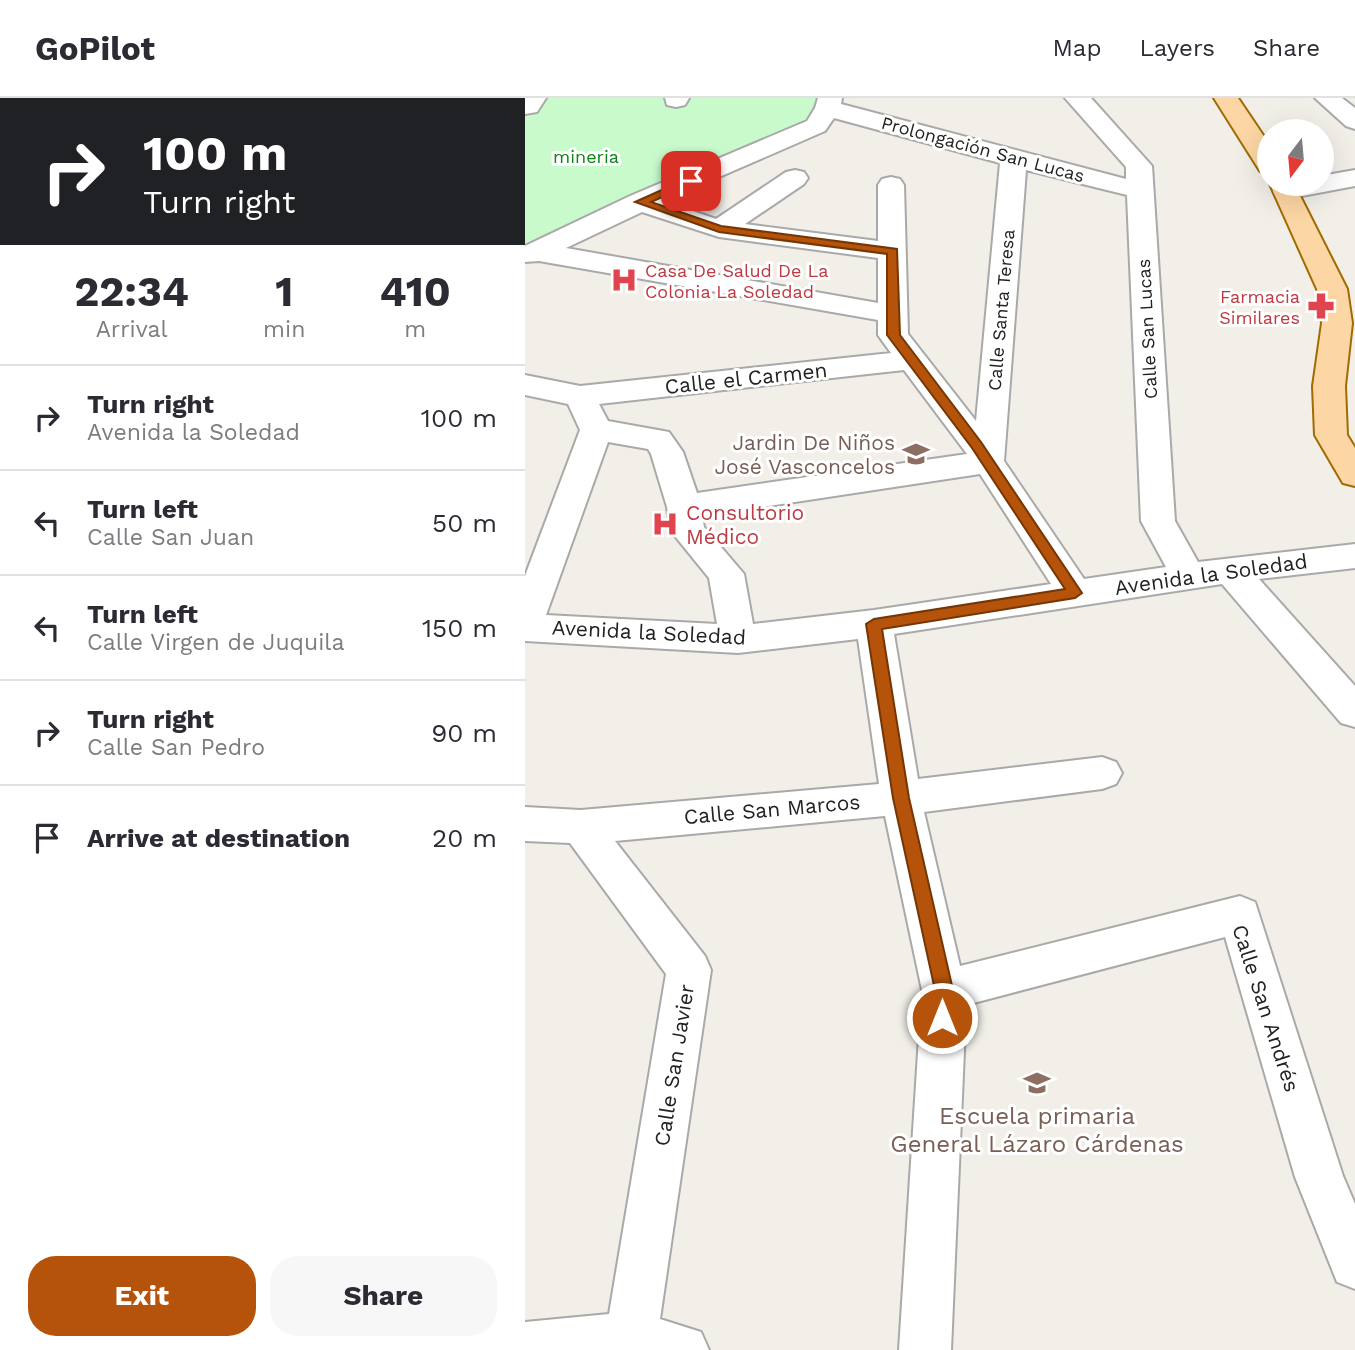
<!DOCTYPE html>
<html lang="en">
<head>
<meta charset="utf-8">
<style>
	:root { --surface:#fff; --page:#f7f7f7; --text:#2b2b33; --muted:#7c7c81; --line:#e1e1e2; --accent:#b45309 }
	body { margin:0; font-family:"Work Sans",sans-serif; background:var(--page); color:var(--text); height:100vh; display:flex; flex-direction:column; font-size:26px; white-space:nowrap }
	* { box-sizing:border-box; margin:0 }
	p { font-size:23px; color:var(--muted) }
	.icon { flex:none; width:38px; height:38px; fill:none; stroke:currentColor; stroke-width:2; stroke-linecap:round; stroke-linejoin:round }
	.map { position:relative; flex:1; overflow:hidden }
	.sheet { display:flex; flex-direction:column; background:var(--surface); width:525px }
	.sheet>* { flex:none }
	.hud { background:#202124; color:#fff; overflow:hidden }
	.needle { width:46px; rotate:196deg }
	.controls { position:absolute; left:732px; top:21px; display:grid; gap:14px }
	.controls a { display:grid; place-items:center; width:77px; height:77px; border-radius:50%; background:var(--surface); box-shadow:0 7px 28px #0002; font-size:35px }
	.pin { position:absolute; display:grid; place-items:center; width:60px; height:60px; color:#fff; margin:-30px; border-radius:14px; box-shadow:0 4px 10px #0006 }
	.me { position:absolute; width:77px; margin:-38px; rotate:0deg; stroke-linejoin:round; filter:drop-shadow(0 0 5px #0008) }
	.turn { display:flex; align-items:center; gap:24px; height:147px; padding:0 28px; font-size:32px }
	.turn .icon { width:91px; height:91px; stroke-width:2.5 }
	.turn b { display:block; font-size:49px; line-height:60px }
	.eta { display:flex; justify-content:space-evenly; align-items:center; height:119px; text-align:center }
	.eta b { font-size:42px; font-weight:700; line-height:49px }
	.action { display:flex; gap:14px; margin-top:auto; padding:14px 28px }
	.action a { flex:1; height:80px; border-radius:28px; background:var(--accent); color:#fff; font-size:28px; font-weight:700; line-height:80px; text-align:center }
	.action a+a { background:var(--page); color:var(--text) }
	ul { padding:0; list-style:none }
	li { display:flex; align-items:center; gap:21px; height:105px; padding:0 28px; border-top:2px solid var(--line) }
	li div { flex:1 }
	li b { display:block; font-size:26px }
	li em { font-style:normal }
	header { display:flex; align-items:center; gap:42px; box-sizing:border-box; height:98px; padding:0 35px; background:var(--surface); border-bottom:2px solid var(--line) }
	header strong { font-size:33px }
	nav { display:flex; gap:38px; margin-inline-start:auto; font-size:24px }
	main { display:flex; flex:1; min-height:0 }
	.map>svg:first-child { display:block }
	.park { fill:#c8facc }
	.lines { fill:none; stroke-linecap:round; stroke-linejoin:round }
	.minor-casing { stroke:#a9a9a9; stroke-width:4 }
	.major-casing { stroke:#a06b00; stroke-width:4 }
	.minor { fill:#fff; fill-rule:evenodd }
	.major { fill:#fcd6a4; fill-rule:evenodd }
	.route { fill:#b45309; stroke:#753606; stroke-width:2 }
	.labels { text-anchor:middle; dominant-baseline:central; stroke-width:6; stroke-linejoin:round; paint-order:stroke }
	.far-street-label { font-size:18px; fill:#222; stroke:#fff }
	.far-park-label { font-size:18px; fill:#0c8416; stroke:#fff }
	.far-health-label { font-size:18px; fill:#be3a42; stroke:#fff; text-anchor:start }
	.street-label { font-size:21px; fill:#222; stroke:#fff }
	.education-label { font-size:21px; fill:#785e54; stroke:#fff; text-anchor:end }
	.health-label { font-size:21px; fill:#be3a42; stroke:#fff; text-anchor:start }
	.near-education-label { font-size:24px; fill:#785e54; stroke:#fff }
</style>
</head>
<body>
<header>
<strong>GoPilot</strong>
<nav><a>Map</a><a>Layers</a><a>Share</a></nav>
</header>
<main>
<section class="sheet">
<div class="hud">
<div class="turn"><svg class="icon" aria-label="right" viewBox="0 0 24 24"><path d="M7 20v-9h11M14 6l5 5-5 5"/></svg><div><b>100 m</b>Turn right</div></div>
</div>
<div class="eta">
<div><b>22:34</b><p>Arrival</p></div>
<div><b>1</b><p>min</p></div>
<div><b>410</b><p>m</p></div>
</div>
<ul>
<li><svg class="icon" aria-label="right" viewBox="0 0 24 24"><path d="M7 20v-9h11M14 6l5 5-5 5"/></svg><div><b>Turn right</b><p>Avenida la Soledad</p></div><em>100 m</em></li>
<li><svg class="icon" aria-label="left" viewBox="0 0 24 24"><path d="M17 20v-9H6M10 6l-5 5 5 5"/></svg><div><b>Turn left</b><p>Calle San Juan</p></div><em>50 m</em></li>
<li><svg class="icon" aria-label="left" viewBox="0 0 24 24"><path d="M17 20v-9H6M10 6l-5 5 5 5"/></svg><div><b>Turn left</b><p>Calle Virgen de Juquila</p></div><em>150 m</em></li>
<li><svg class="icon" aria-label="right" viewBox="0 0 24 24"><path d="M7 20v-9h11M14 6l5 5-5 5"/></svg><div><b>Turn right</b><p>Calle San Pedro</p></div><em>90 m</em></li>
<li><svg class="icon" aria-label="arrive" viewBox="0 0 24 24"><path d="M6 21V4h12l-3 4 3 4H6"/></svg><div><b>Arrive at destination</b></div><em>20 m</em></li>
</ul>
<div class="action"><a>Exit</a><a>Share</a></div>
</section>
<div class="map">
<svg width="830" height="1252" viewBox="0 0 830 1252">
	<rect width="100%" height="100%" fill="#f2efe9"/>
	<path class="park" d="M0,0H293L287,27L0,145Z"/>
	<g class="lines">
		<g class="minor-casing">
			<g id="minor">
				<path d="M0,0H21L12,14L0,16Z"/>
				<path d="M140,0H164L160,7L151,9L142,7Z"/>
				<path d="M293,0H317L316,6L601,81V69L540,0H566L627,68L650,423L673,464L830,446V470L734,481L830,588V629L816,625L697,486L369,536L393,681L577,659L591,664L597,675L591,686L577,691L399,714L435,868L715,798L730,804L818,1078L830,1106V1191L812,1184L770,1079L700,839L441,907L426,1252H374L397,892L360,718L90,743L180,858L186,872L135,1221L176,1234L184,1252H0V1224L84,1216L141,876L45,745L0,743V709L56,712L354,686L333,541L213,555L0,543V478L55,332L43,306L0,297V277L55,288L366,255L353,237V222L14,163L0,164V148L105,98L282,23L290,10ZM309,20L475,65L451,323L383,236L379,87L375,81L366,79L357,81L353,87V143L220,126L279,86L283,80L279,74L270,72L261,74L191,121L139,103L300,33ZM501,72L602,97L616,423L641,469L559,481L479,363ZM117,114L194,139L353,160V205L41,150ZM379,272L442,356L172,395L158,354L144,334L83,323L74,306ZM83,344L123,351L126,356L142,409L145,432L184,480L192,526L21,517ZM455,376L526,486L349,512L228,526L219,476L179,429L177,418Z"/>
				<path d="M790,0H817L830,10V31L821,28Z"/>
				<path d="M830,72V88L761,101L751,99L748,93L751,87L758,86H796V78Z"/>
			</g>
		</g>
		<g class="major-casing">
			<g id="major">
				<path d="M689,0H713L744,46V75L735,73Z"/>
				<path d="M744,84L769,86L822,191L827,225L820,288L822,337L830,350V388L818,385L790,337L788,288L797,225L792,191Z"/>
			</g>
		</g>
		<use href="#minor" class="minor"/>
		<use href="#major" class="major"/>
	</g>
	<path class="route" d="M166,79L171,83L169,85L126,104L196,128L372,151L375,237L456,344L557,495L550,500L357,531L384,700L428,892L424,926L417,929L411,926L408,920L410,892L368,700L341,526L349,521L540,491L447,350L362,237V156L194,134L110,104Z"/>
	<defs>
		<g id="hospital-bare" transform="scale(2.1)"><path d="M-5-5h3v3.5h4V-5h3V5h-3V1.5h-4V5h-3Z" fill="#e0444e" stroke="#fff" stroke-width="2.5" paint-order="stroke"/></g>
		<g id="pharmacy-bare" transform="scale(2.1)"><path d="M-2-6h4v4h4v4h-4v4h-4v-4h-4v-4h4Z" fill="#e0444e" stroke="#fff" stroke-width="2.5" paint-order="stroke"/></g>
		<g id="school-bare" transform="scale(2.1)"><path d="M0-5L7-2L0 1L-7-2ZM-4 1L0 2.5L4 1V4Q0 6-4 4Z" fill="#8d6e63" stroke="#fff" stroke-width="2.5" paint-order="stroke"/></g>
	</defs>
	<g fill-rule="evenodd">
		<use href="#hospital-bare" x="99" y="182"/>
		<use href="#pharmacy-bare" x="796" y="208"/>
		<use href="#school-bare" x="391" y="356"/>
		<use href="#hospital-bare" x="140" y="426"/>
		<use href="#school-bare" x="512" y="985"/>
	</g>
	<g class="labels">
		<g class="far-street-label">
			<text transform="translate(458 51) rotate(15)">Prolongación San Lucas</text>
			<text transform="translate(476 212) rotate(-85)">Calle Santa Teresa</text>
			<text transform="translate(622 231) rotate(-93)">Calle San Lucas</text>
		</g>
		<g class="far-park-label">
			<text x="61" y="58">mineria</text>
		</g>
		<g class="far-health-label">
			<text x="120" y="172">Casa De Salud De La<tspan x="120" dy="21">Colonia La Soledad</tspan></text>
			<text x="775" y="198" text-anchor="end">Farmacia<tspan x="775" dy="21">Similares</tspan></text>
		</g>
		<g class="street-label">
			<text transform="translate(221 280) rotate(-6)">Calle el Carmen</text>
			<text transform="translate(686 476) rotate(-8)">Avenida la Soledad</text>
			<text transform="translate(124 534) rotate(3)">Avenida la Soledad</text>
			<text transform="translate(247 711) rotate(-5)">Calle San Marcos</text>
			<text transform="translate(741 910) rotate(72)">Calle San Andrés</text>
			<text transform="translate(149 967) rotate(-81)">Calle San Javier</text>
		</g>
		<g class="education-label">
			<text x="370" y="344">Jardin De Niños<tspan x="370" dy="24">José Vasconcelos</tspan></text>
		</g>
		<g class="health-label">
			<text x="161" y="414">Consultorio<tspan x="161" dy="24">Médico</tspan></text>
		</g>
		<g class="near-education-label">
			<text x="512" y="1018">Escuela primaria<tspan x="512" dy="28">General Lázaro Cárdenas</tspan></text>
		</g>
	</g>
</svg>
<div class="controls">
<a><svg class="needle" viewBox="-14 -14 28 28"><path d="M0-13l5 13h-10z" fill="#e53935"/><path d="M0 13l5-13h-10z" fill="#7c7c81"/></svg></a>
</div>
<div class="pin" style="left:166px;top:83px;background:#d93025"><svg class="icon" aria-label="arrive" viewBox="0 0 24 24"><path d="M6 21V4h12l-3 4 3 4H6"/></svg></div>
<svg class="me" style="left:417px;top:920px" viewBox="-20 -20 40 40"><circle r="17" fill="#b45309" stroke="#fff" stroke-width="3"/><path d="M0-11L8 9 0 5-8 9z" fill="#fff"/></svg>
</div>
</main>
</body>
</html>
